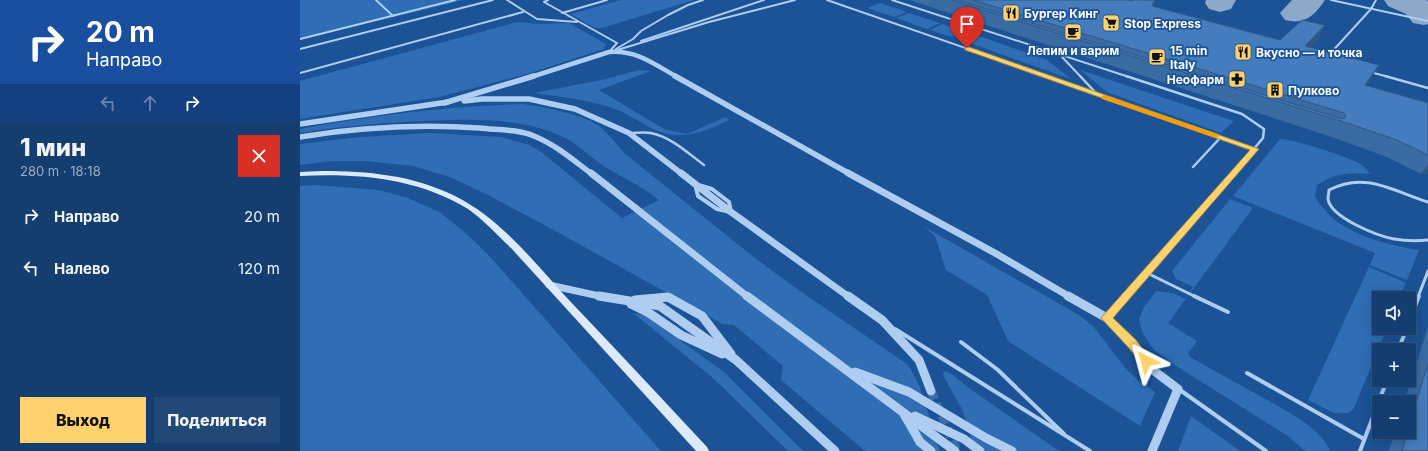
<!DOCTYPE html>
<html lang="ru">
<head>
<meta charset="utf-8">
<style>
	:root { --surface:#143e70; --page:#214978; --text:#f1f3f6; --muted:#9daec3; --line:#335783; --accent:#ffd26d }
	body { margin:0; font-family:Inter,sans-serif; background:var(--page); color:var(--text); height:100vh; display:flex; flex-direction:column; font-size:15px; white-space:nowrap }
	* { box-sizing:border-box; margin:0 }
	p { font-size:13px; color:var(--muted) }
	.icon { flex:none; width:22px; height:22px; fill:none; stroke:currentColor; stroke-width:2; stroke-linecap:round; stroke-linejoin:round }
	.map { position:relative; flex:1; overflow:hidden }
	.side { display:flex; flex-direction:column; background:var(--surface); width:300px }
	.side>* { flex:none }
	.banner { background:#1a4fa0; color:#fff; overflow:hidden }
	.tools { position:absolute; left:1072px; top:291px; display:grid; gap:8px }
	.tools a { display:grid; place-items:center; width:44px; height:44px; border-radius:0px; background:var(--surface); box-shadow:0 2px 10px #0003,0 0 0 1px var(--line); font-size:20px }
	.pin { position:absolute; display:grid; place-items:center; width:34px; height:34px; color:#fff; margin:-41px -17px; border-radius:50% 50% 50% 0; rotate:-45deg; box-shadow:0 0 4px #0007 }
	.pin .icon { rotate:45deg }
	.me { position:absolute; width:44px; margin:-22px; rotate:321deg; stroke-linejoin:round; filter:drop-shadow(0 0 3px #0008) }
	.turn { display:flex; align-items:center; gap:14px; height:84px; padding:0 20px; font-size:18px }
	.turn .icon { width:52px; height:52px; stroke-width:2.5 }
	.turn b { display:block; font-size:28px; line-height:34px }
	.lanes { display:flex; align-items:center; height:38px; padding:0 20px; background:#0003; justify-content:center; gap:20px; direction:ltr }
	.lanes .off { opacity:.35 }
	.round { display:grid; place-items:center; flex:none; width:42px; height:42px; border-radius:0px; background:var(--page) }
	.summary { display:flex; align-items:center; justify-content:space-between; height:68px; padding:0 20px }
	h1 { font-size:24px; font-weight:800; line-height:30px }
	.cta { display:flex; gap:8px; margin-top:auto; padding:8px 20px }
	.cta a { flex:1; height:46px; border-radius:0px; background:var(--accent); color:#111; font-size:16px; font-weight:800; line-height:46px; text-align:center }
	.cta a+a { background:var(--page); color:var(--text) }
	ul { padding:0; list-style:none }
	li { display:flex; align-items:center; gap:12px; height:52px; padding:0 20px }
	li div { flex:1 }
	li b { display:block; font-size:15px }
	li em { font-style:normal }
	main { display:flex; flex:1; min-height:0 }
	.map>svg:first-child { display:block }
	.green { fill:#2f6db4 }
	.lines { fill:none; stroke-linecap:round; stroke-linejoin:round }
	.taxiway { fill:#8da9ca; fill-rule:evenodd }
	.tertiary-tunnel { stroke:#3d6da6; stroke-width:9; stroke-dasharray:9 4.5; stroke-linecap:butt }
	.service-far3 { stroke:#aecdf0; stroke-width:2 }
	.service-far2 { stroke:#aecdf0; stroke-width:2.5 }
	.service-far1 { stroke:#aecdf0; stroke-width:3 }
	.service { stroke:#aecdf0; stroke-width:4 }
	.minor { stroke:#aecdf0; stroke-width:4 }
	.tertiary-far3 { stroke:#aecdf0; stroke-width:4.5 }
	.tertiary-far2 { stroke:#aecdf0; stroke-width:5.5 }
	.tertiary-far1 { stroke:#aecdf0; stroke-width:7 }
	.tertiary { stroke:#aecdf0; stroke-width:9 }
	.secondary { fill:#dceafb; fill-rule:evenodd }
	.wall { fill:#3a6ba3 }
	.shaded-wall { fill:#305784 }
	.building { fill:#447cbd; stroke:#305784 }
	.route { fill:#ffd26d; stroke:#a68847 }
	.slow { fill:#f59e0b }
	.labels { text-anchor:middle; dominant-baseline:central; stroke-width:3.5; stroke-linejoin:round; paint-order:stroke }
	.far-poi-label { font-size:12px; font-weight:bold; fill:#fff; stroke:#1b5396; text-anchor:start }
</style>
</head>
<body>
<main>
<section class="side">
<div class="banner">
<div class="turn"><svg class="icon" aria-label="right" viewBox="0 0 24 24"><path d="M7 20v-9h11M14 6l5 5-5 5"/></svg><div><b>20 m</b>Направо</div></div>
<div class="lanes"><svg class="icon off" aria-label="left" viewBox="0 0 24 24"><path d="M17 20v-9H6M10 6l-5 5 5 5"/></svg><svg class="icon off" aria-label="ahead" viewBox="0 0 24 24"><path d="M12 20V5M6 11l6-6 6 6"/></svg><svg class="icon" aria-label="right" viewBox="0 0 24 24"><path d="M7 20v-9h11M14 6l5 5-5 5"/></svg></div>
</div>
<div class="summary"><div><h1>1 мин</h1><p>280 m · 18:18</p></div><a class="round" style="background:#d93025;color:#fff"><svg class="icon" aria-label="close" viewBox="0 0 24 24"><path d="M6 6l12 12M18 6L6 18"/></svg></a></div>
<ul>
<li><svg class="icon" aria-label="right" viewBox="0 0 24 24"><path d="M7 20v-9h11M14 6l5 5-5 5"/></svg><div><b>Направо</b></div><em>20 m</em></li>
<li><svg class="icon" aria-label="left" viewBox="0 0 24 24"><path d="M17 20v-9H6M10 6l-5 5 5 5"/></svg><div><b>Налево</b></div><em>120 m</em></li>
</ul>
<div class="cta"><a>Выход</a><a>Поделиться</a></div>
</section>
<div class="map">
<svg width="1128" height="451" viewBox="0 0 1128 451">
	<rect width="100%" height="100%" fill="#1b5396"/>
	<g class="green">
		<path d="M0,0H164L0,40Z"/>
		<path d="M321,0H394L302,28H295L271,14Z"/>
		<path d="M580,3L607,12L594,17L567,8Z"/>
		<path d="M609,13L640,23L627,29L596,18Z"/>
		<path d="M217,22L241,24L269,23L306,44L304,49L227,74L139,97L0,119V81Z"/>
		<path d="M642,24L665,31L652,37L630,30Z"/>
		<path d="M679,36L747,60L771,79L667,42Z"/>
		<path d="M339,70L351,71L299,90L364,129L387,134L426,117L429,120C404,132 381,142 353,129C341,123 330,115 318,110C292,100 262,97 234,93L306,79Z"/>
		<path d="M780,70L934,121L921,133L807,92Z"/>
		<path d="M223,104C240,106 283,115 296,124C307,132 315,142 324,153L455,258L500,291L607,364C624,386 630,425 640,451H565L481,380L483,366L434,325L423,324L252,229L184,193L150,177L113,166L65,161H32L0,165V144L59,137L131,133L201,137L229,145L240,151L322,218L359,200C342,186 321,177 302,165C289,156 278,144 263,137C220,117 170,119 123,121C82,123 41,126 0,133V129C74,115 148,106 223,104Z"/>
		<path d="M980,139C992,138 1047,157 1059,163C1064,166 1067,170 1070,174C1049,173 1035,173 1017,185L1015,196C1018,201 1020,205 1024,209C1043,234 1090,246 1119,250L1107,280L1070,265L1075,253L933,196Z"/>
		<path d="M15,185L79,190L108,198L141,213L168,235L193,260L361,451H0V186Z"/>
		<path d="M930,199L953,208L868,323L897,341L888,354L890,357C910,368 930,380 951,391C974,405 1021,425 1030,451H1005L988,436L873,364L854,350L843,334L839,319L844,307L856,291L873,293L885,299L893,287L876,279L872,271Z"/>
		<path d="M623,226L779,315L793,326L826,369L839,381L855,392L840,426L708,341L687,295L646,270L635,236Z"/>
		<path d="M1069,267L1106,283L1099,298H1079V328H1087L1054,408L1049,413H1034L1008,400Z"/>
		<path d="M333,313L346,316L424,372L503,451H488L413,378Z"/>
		<path d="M646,371L653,375L669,388L759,451H675L663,411L644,377L643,373Z"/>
		<path d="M891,416L940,451H878Z"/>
	</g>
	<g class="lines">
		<g class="taxiway">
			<path d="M906,0H936L931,9L920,12L909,9L905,3Z"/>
			<path d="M992,0H1025C1014,16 1005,25 985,20L980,13Z"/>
			<path d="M1084,0H1126L1128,1V24L1124,25L1113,23L1106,14L1088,6Z"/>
		</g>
		<path class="tertiary-tunnel" d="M631,391L657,451"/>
		<g class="service-far3">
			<path d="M76,0L93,16"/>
			<path d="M207,0L237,19L277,22"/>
			<path d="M248,0L244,2L317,43L310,51"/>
			<path d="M527,0L749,77"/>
			<path d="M592,0L829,77"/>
			<path d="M1031,0L1128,21"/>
			<path d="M262,13L307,0"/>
			<path d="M0,39L155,0"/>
			<path d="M341,41L464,0"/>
			<path d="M0,49L193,0"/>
			<path d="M316,49L333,39L341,31L368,15L388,5L403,0"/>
			<path d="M314,51L409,22L495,0"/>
			<path d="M1028,56L1071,9L1076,0"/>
			<path d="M762,57L781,77"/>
			<path d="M1070,72L1089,77"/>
			<path d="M0,73L223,12"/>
		</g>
		<g class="service-far2">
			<path d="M746,76L955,149"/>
			<path d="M780,76L797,94"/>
			<path d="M826,76L942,114L964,129L963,138L933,174"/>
			<path d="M1085,76L1128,88"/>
			<path d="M329,133C336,133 344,132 351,133C371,137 388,153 404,165"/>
			<path d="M893,167L921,137"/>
		</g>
		<g class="service-far1">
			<path d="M1128,202C1093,191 1065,171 1029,190C1029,193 1028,196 1028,199C1031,218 1078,236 1094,239C1106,241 1117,241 1128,240"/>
			<path d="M847,273L896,297"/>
			<path d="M826,297L934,173"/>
			<path d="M1118,297L1128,271"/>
		</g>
		<g class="service">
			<path d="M894,296L928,312"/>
			<path d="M808,317L827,296"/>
			<path d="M1109,322L1119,296"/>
			<path d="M595,329L790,451"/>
			<path d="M661,342L698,370L764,434"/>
			<path d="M1098,350L1107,328"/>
			<path d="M947,373L1064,439"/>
			<path d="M880,390L966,451"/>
			<path d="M1060,451L1087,380"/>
		</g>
		<path class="minor" d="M395,184L412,189L429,202L431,212L417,209L398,196Z"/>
		<path class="tertiary-far3" d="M231,77L309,52C337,50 354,64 377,77"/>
		<g class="tertiary-far2">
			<path d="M375,76L550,174"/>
			<path d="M164,101L182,99H229L275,109L329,133L382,174"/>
			<path d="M144,103L234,76"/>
			<path d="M0,124L148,102"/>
			<path d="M0,137C60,127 119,124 179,128C197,130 218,129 234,136C256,145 273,160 292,174"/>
		</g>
		<g class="tertiary-far1">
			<path d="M291,173L448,297"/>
			<path d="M381,173L431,212L549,297"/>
			<path d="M548,173L695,253L770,297"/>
			<path d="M249,285L304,297"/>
		</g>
		<g class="tertiary">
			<path d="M299,296L360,306L436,360L535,451"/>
			<path d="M447,296L655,451"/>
			<path d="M548,296L582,320L619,360L631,391"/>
			<path d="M768,296L807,318L832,343L853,370L878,389L852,451"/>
			<path d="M335,300L368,297L402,316L431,354"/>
			<path d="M331,304L349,313L381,335L422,354"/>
			<path d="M555,372L609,392L686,438L712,451"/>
			<path d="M604,414L620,442L631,451"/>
			<path d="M615,416L664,439L680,451"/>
		</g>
		<path class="secondary" d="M22,171C67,171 113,175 155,196C201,219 234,262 268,299C315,348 361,398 407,447L409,451H396L211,248C197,235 184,220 168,209C117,178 58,173 0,176V172Z"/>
	</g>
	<g class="wall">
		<path d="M609,0H827L832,1L855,0L853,7L980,40L1018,39L1010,48L1070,80L1066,85L1128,103V173L1121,174L1087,157L1032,137Z"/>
		<path d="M1128,327V451H1089L1095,432H1109V402H1104Z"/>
	</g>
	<g class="shaded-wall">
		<path d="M1025,25L1018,39L998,60L1005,46Z"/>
		<path d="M1079,65L1070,80L1056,100L1065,85Z"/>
		<path d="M1128,165V173L1121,174Z"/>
	</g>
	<g class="building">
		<path d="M651,0H657L1042,119L1046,117L1044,113L673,0H827L832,1L833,0H854L852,6L980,40L1002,20L1025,25L1005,46L1079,65L1065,85L1128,103V155L1097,140L1041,121Z"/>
		<path d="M1128,363V451H1102L1107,432H1109V426Z"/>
	</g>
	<path class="route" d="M665,47H669L959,149L813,318L836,340L850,358L852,361L850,364L846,366L842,364L828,347L801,318L950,150L665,50Z"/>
	<path class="slow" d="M804,95L918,134L920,135L916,138L913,137L802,99L801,97Z"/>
	<defs>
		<g id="restaurant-square" transform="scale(0.9)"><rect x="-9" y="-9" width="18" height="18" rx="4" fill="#ffd26d" stroke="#1b5396"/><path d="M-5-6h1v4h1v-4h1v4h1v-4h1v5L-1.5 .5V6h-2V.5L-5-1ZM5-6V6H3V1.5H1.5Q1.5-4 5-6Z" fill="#111"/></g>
		<g id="supermarket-square" transform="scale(0.9)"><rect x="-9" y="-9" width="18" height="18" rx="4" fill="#ffd26d" stroke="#1b5396"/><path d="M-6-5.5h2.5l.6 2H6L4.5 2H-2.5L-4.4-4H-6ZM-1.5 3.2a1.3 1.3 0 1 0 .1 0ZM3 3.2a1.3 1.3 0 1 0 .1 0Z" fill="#111"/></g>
		<g id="cafe-square" transform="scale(0.9)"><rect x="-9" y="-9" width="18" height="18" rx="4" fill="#ffd26d" stroke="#1b5396"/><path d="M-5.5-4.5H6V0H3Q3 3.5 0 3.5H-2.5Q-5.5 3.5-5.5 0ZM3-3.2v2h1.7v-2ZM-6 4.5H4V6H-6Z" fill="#111"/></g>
		<g id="pharmacy-square" transform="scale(0.9)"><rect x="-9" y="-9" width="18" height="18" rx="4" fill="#ffd26d" stroke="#1b5396"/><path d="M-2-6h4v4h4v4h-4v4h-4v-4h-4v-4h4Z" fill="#111"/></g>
		<g id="building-square" transform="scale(0.9)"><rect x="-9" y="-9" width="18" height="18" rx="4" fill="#ffd26d" stroke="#1b5396"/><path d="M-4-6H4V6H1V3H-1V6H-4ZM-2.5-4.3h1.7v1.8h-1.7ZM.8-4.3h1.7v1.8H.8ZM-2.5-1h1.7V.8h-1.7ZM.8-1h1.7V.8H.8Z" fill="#111"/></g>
	</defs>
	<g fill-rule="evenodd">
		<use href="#restaurant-square" x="711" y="13"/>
		<use href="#supermarket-square" x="811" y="23"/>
		<use href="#cafe-square" x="773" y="32"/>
		<use href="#restaurant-square" x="943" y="52"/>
		<use href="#cafe-square" x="857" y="57"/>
		<use href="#pharmacy-square" x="937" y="79"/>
		<use href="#building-square" x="975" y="90"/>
	</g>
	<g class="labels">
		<g class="far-poi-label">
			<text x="724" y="13">Бургер Кинг</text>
			<text x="824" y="23">Stop Express</text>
			<text x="773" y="50" text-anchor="middle">Лепим и варим</text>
			<text x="870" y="50">15 min<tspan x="870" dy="14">Italy</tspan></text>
			<text x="956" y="52">Вкусно — и точка</text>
			<text x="924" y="79" text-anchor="end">Неофарм</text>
			<text x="988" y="90">Пулково</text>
		</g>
	</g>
</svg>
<div class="tools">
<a><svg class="icon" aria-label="sound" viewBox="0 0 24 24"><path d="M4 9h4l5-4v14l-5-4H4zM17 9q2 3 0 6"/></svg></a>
<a>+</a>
<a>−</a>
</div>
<div class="pin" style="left:667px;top:48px;background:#d93025"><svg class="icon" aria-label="arrive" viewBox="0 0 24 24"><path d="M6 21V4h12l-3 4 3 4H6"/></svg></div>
<svg class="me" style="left:846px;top:361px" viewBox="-20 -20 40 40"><path d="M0-17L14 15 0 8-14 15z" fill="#ffd26d" stroke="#fff" stroke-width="4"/></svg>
</div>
</main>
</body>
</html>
